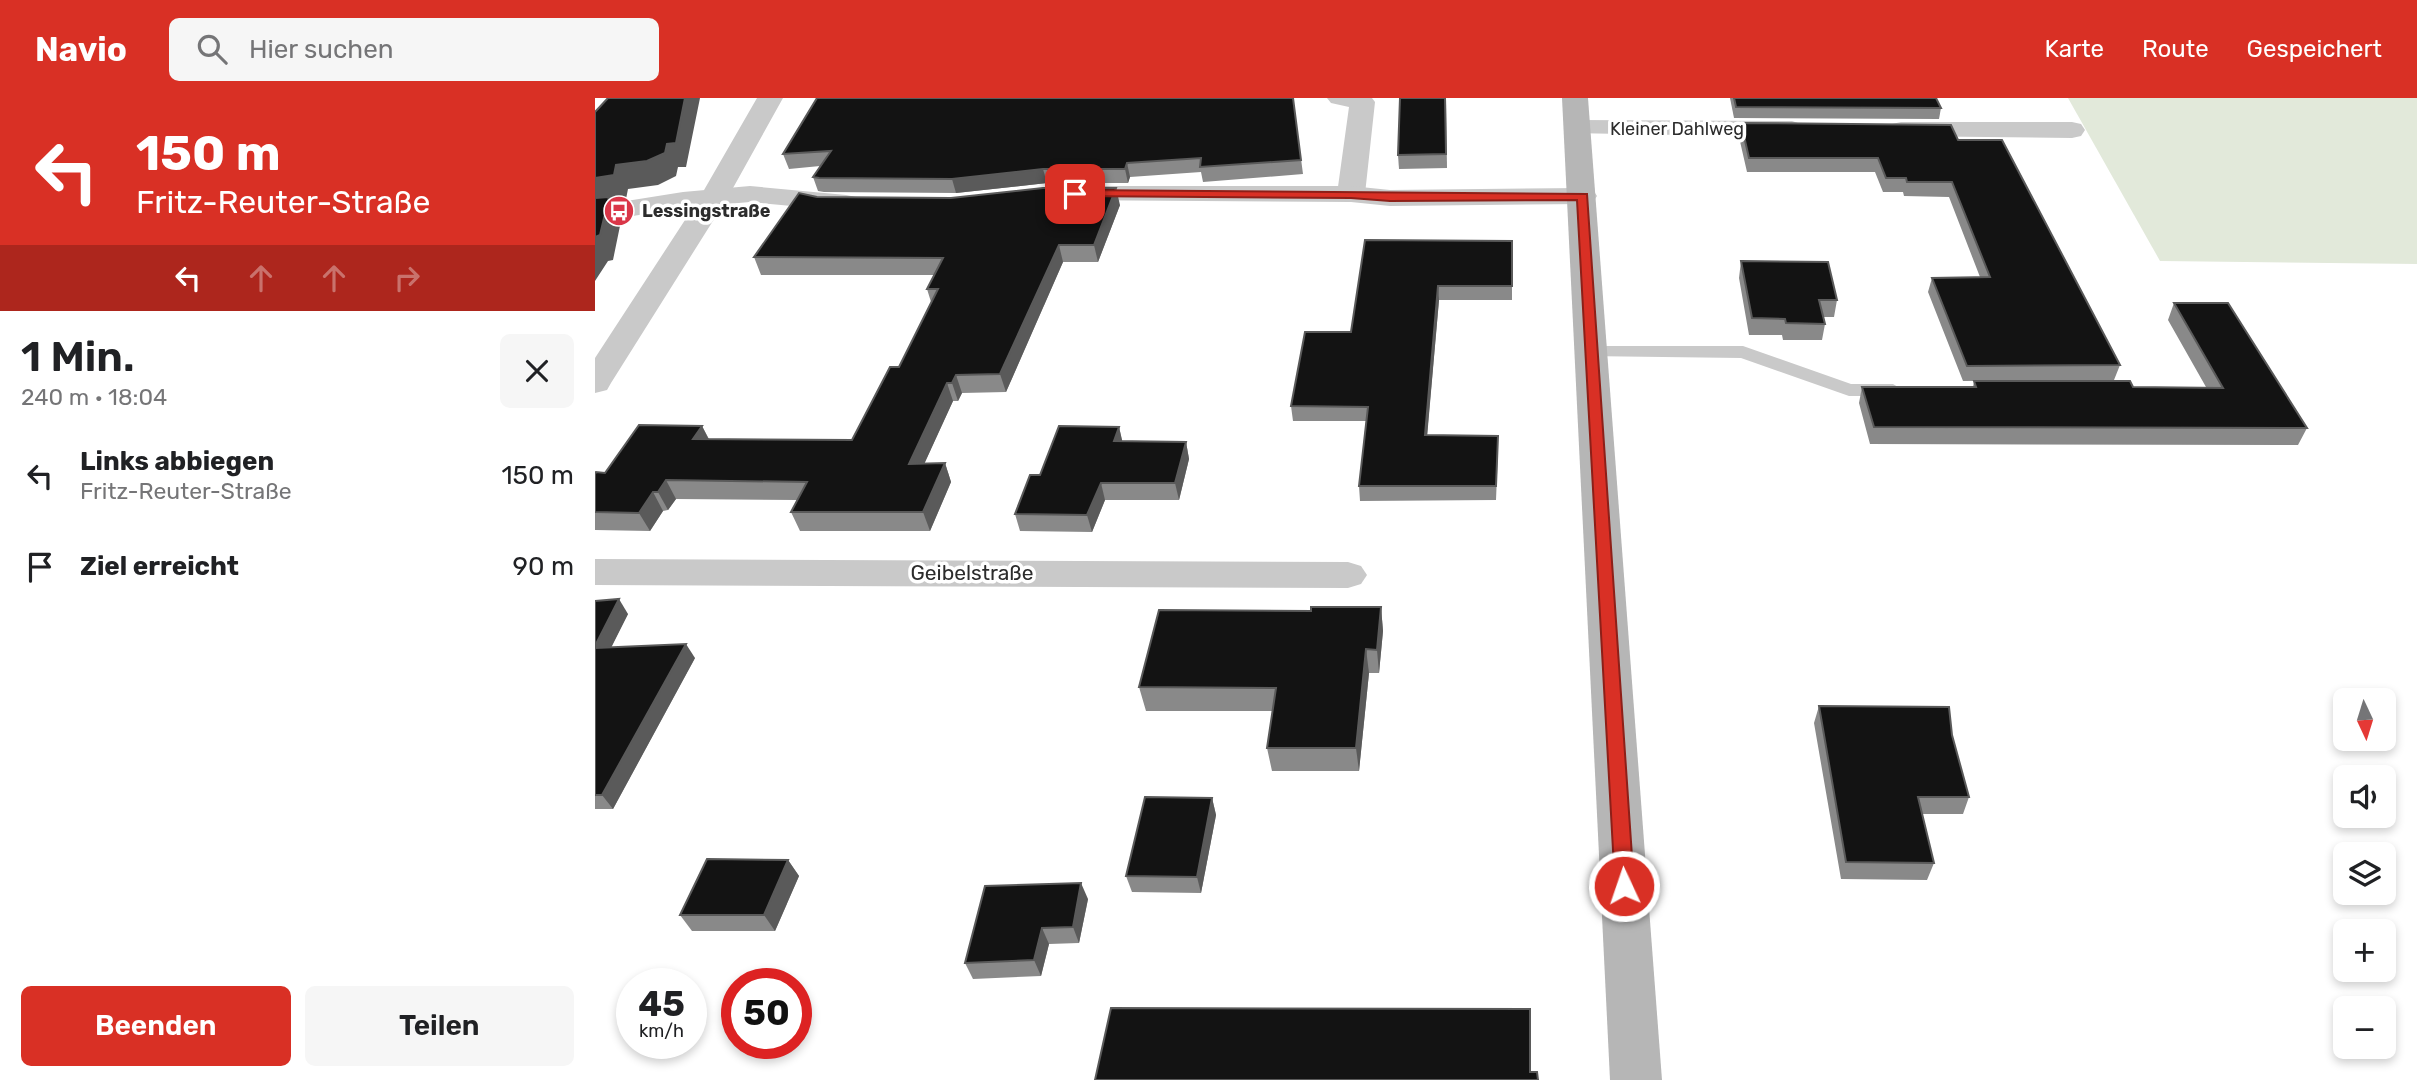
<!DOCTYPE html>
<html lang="de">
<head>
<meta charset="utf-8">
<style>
	:root { --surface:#fff; --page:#f6f6f6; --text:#202124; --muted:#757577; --accent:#d93025 }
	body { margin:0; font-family:Rubik,sans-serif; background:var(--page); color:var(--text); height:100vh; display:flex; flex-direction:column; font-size:26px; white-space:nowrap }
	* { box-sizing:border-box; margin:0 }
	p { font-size:23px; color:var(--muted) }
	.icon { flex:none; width:38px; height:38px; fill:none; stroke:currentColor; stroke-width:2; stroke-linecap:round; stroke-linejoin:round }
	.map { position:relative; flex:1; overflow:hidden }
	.drawer { display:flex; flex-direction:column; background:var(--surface); width:595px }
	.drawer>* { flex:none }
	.hud { background:#d93025; color:#fff; overflow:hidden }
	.needle { width:46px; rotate:176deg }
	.buttons { position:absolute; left:1738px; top:590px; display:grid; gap:14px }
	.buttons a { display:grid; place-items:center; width:63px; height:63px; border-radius:10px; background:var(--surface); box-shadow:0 4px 10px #0003; font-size:35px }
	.speed { position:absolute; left:21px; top:870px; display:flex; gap:14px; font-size:35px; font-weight:700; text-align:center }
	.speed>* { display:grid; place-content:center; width:91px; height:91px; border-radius:50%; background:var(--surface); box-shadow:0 4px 10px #0003; line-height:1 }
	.speed small { font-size:18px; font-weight:400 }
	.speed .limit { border:10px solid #d22; background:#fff; color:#111 }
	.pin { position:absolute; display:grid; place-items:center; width:60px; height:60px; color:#fff; margin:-30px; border-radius:14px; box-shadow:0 4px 10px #0006 }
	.me { position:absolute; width:77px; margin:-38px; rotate:357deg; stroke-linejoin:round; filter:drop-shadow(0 0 5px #0008) }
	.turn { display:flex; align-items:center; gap:24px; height:147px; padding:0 21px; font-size:32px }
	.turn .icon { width:91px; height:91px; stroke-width:2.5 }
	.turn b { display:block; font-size:49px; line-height:60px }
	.lanes { display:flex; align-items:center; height:66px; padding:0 21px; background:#0003; justify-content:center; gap:35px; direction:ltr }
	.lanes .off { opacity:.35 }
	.round { display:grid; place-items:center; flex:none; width:74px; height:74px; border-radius:10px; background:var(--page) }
	.summary { display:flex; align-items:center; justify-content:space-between; height:119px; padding:0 21px }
	h1 { font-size:42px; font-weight:600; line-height:52px }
	.cta { display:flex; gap:14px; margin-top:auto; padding:14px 21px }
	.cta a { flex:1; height:80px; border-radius:10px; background:var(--accent); color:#fff; font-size:28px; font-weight:600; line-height:80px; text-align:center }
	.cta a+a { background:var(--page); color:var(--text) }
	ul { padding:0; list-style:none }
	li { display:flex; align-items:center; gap:21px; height:91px; padding:0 21px }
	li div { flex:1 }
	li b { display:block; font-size:26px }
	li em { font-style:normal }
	header { display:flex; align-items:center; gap:42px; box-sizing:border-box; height:98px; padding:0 35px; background:var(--accent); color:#fff }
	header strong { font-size:33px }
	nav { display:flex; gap:38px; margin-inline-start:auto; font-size:24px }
	.search { width:490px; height:63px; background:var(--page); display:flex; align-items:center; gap:18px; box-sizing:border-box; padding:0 24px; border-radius:10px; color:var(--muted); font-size:26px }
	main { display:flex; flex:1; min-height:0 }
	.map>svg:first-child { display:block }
	.green { fill:#e2e9da }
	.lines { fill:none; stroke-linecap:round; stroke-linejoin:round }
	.service { fill:#c9c9c9; fill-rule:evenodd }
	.minor { fill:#c9c9c9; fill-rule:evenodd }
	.tertiary { fill:#c9c9c9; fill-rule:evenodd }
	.secondary { fill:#b6b6b6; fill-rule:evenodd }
	.wall { fill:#898989 }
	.shaded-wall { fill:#5a5a5a }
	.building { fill:#131313; stroke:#5a5a5a; stroke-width:2 }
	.route { fill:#d93025; stroke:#8d1f18; stroke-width:2 }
	.labels { text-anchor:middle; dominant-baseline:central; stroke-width:7; stroke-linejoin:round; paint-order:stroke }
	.far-street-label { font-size:18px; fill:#2c2c2c; stroke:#fff }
	.far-poi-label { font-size:18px; font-weight:bold; fill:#2c2c2c; stroke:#fff; text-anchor:start }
	.street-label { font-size:21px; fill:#2c2c2c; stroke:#fff }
</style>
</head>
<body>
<header>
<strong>Navio</strong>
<div class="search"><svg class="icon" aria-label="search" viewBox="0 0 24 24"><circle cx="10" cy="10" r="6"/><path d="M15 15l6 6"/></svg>Hier suchen</div>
<nav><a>Karte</a><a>Route</a><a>Gespeichert</a></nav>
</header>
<main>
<section class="drawer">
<div class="hud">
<div class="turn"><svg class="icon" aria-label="left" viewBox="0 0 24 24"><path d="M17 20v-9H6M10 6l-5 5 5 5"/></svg><div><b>150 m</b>Fritz-Reuter-Straße</div></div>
<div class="lanes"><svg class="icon" aria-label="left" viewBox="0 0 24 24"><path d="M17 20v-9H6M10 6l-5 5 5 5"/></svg><svg class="icon off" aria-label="ahead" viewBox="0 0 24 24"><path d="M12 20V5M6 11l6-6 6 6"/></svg><svg class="icon off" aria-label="ahead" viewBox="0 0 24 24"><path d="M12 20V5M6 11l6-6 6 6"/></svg><svg class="icon off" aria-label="right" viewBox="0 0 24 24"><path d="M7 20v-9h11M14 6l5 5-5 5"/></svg></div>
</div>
<div class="summary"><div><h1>1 Min.</h1><p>240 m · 18:04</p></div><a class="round"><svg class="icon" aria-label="close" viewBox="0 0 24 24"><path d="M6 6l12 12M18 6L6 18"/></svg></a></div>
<ul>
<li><svg class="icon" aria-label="left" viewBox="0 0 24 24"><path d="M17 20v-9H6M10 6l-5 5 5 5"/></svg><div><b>Links abbiegen</b><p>Fritz-Reuter-Straße</p></div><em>150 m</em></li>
<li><svg class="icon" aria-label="arrive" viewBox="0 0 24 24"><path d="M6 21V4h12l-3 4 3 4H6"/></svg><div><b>Ziel erreicht</b></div><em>90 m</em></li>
</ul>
<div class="cta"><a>Beenden</a><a>Teilen</a></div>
</section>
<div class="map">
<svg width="1822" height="982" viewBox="0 0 1822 982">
	<rect width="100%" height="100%" fill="#fff"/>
	<path class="green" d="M1473,0H1822V166L1565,163Z"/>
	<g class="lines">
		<path class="service" d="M997,248H1148L1256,286H1298L1308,292L1298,298H1254L1146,260L990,258L988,254Z"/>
		<g class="minor">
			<path d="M162,0H188L133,99L16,285L12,292L0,295V260L105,99Z"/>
			<path d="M732,0H777L780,4L770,96L766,102H746L742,96L754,9L736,5Z"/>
			<path d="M982,22L1197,23L1206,26L1210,31L1206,36L1197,39L973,35L969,30L973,25Z"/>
			<path d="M1306,24H1477L1486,26L1490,32L1486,38L1477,40L1297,38L1293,32L1297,26Z"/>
			<path d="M0,461L753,464L766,468L772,477L766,486L753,490L0,487Z"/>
		</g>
		<g class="tertiary">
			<path d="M155,88L251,97L261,99L265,105L261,111L251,113L155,104L88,110L0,124V108L88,94Z"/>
			<path d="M472,88H756L795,92L988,90L998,92L1002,98L998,104L988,106L795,108L756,104L462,102L458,96L462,90Z"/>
		</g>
		<path class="secondary" d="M967,0H993L1067,982H1015Z"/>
	</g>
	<g class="wall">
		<path d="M698,0L708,76L608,84L606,74L535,79L533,85H452L361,95L229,94L223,93L218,79L225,68L194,71L188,56Z"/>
		<path d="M851,0L852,70L804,71L803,57Z"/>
		<path d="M1135,0H1341L1346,10L1344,21L1139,20Z"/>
		<path d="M1146,25L1363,42L1525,267L1519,282L1368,283L1333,194L1337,180L1385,179L1354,99L1309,98L1308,94H1288L1280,74H1152L1144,39Z"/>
		<path d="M222,99L525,107L503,164H468L411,294L367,295L363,303H358L329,366L350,365L356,384L335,433H205L196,414L202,402L81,401L73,412L68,413L55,433L0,432V376L10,375L107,328L114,341L257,342L304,269L336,204L332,191L339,177H166L159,159Z"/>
		<path d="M917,143V202H844L832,337L903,352L901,402L765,403L764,388L771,323H698L696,308L756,234Z"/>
		<path d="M1146,163L1242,202L1239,219H1228L1230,226L1227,242H1188L1187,237H1154L1144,180Z"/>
		<path d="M1579,205L1712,330L1703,347L1275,346L1264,305L1267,289H1378L1379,283L1538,289H1611L1573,222Z"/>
		<path d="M524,329L527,343L591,344L594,361L584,402H510L497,434L425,433L420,416L445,377Z"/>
		<path d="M0,503L33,516L16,549L100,560L18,711H0Z"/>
		<path d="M786,509L788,533L784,575H774L764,673H677L672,650L678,613H551L544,589L716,513Z"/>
		<path d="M1224,608L1357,637L1374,699L1368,716H1327L1339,765L1332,782L1246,781L1219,625Z"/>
		<path d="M617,700L621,717L606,795L537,794L531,778Z"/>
		<path d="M193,762L204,778L180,833H97L85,817Z"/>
		<path d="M493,801L484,845L454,846L446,878L378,881L370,865Z"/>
	</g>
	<g class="shaded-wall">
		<path d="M90,0H105L91,69H83L81,78L63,87L33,91L31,101L17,103L26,123L18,162L13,163L0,183V80L21,67L72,46Z"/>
		<path d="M532,65L535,79L533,85L530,71Z"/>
		<path d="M448,71L452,85L361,95L357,81Z"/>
		<path d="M521,90L525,107L503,164L499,147Z"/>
		<path d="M464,147L468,164L411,294L405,276Z"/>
		<path d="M843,188L844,202L831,351L830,337Z"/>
		<path d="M361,277L367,295L363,303L357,285Z"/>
		<path d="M352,285L358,303L321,384L314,366Z"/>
		<path d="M107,328L116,346L98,341Z"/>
		<path d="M524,329L528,346L519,343Z"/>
		<path d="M591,344L594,361L584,402L580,385Z"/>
		<path d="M350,365L356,384L335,433L328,414Z"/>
		<path d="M71,382L81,401L73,412L63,394Z"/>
		<path d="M506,385L510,402L497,434L492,417Z"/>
		<path d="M58,394L68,413L55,433L44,415Z"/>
		<path d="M24,501L33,516L9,564L0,551V548Z"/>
		<path d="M786,509L788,533L784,575L782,552Z"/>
		<path d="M91,546L100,560L18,711L7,697Z"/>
		<path d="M771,551L774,575L764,673L761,650Z"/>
		<path d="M617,700L621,717L606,795L602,779Z"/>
		<path d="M193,762L204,778L180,833L169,817Z"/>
		<path d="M486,785L493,801L484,845L478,829Z"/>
		<path d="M447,830L454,846L446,878L439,862Z"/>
	</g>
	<g class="building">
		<path d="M13,0H90L81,45L72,46L70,55L52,63L21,67L19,77L0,80V14Z"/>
		<path d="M222,0H698L706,62L605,69L606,60L532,65L530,71H448L357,81L224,80L218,79L236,53L188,56Z"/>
		<path d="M805,0H850L851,56L803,57Z"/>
		<path d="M1139,0H1341L1346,10L1141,9Z"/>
		<path d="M1146,25L1356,27L1363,42H1407L1525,267L1372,268L1337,180L1395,179L1357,84H1312L1311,80H1291L1283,60H1154Z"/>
		<path d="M448,90H521L499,147H464L405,276L361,277L357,285H352L314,366L350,365L328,414H196L212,384L71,382L63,394H58L44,415L0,414V376L1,374L10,375L44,327L107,328L98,341L257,342L295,269H304L343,191H332L348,160L159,159L204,95L222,99L356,100Z"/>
		<path d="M14,99L5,137L0,139V100Z"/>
		<path d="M770,142L917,143V188H843L830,337L903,338L901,388H764L773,309L696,308L710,234H756Z"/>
		<path d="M1146,163L1233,164L1242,202H1224L1230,226L1191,225L1190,221L1157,220Z"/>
		<path d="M1579,205H1633L1712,330L1279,329L1267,289H1381L1379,283H1535L1538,289L1628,290Z"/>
		<path d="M464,328L524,329L519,343L591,344L580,385H506L492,417L420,416L435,377H445Z"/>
		<path d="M24,501L0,548V503Z"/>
		<path d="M716,509H786L782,552L771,551L761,650H672L681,590L544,589L564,512L716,513Z"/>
		<path d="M91,546L7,697H0V550Z"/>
		<path d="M1224,608L1354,609L1357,637L1374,699H1323L1339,765L1251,764Z"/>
		<path d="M550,699L617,700L602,779L531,778Z"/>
		<path d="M112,761L193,762L169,817H85Z"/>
		<path d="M486,785L478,829L447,830L439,862L370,865L390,788Z"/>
		<path d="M516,910L935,911V974H942L943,982H500Z"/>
	</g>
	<path class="route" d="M480,92L992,96L1039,788L1036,793H1022L1020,788L982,102L795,103L756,100L476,98V93Z"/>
	<defs>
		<g id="bus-disc" transform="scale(1.575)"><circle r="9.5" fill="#da3648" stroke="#fff"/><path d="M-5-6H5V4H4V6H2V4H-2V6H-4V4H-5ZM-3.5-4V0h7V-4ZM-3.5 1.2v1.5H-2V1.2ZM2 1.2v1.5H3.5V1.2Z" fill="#fff"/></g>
	</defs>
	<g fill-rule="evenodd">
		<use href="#bus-disc" x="24" y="113"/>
	</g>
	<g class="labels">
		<g class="far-street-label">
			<text x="1082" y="31">Kleiner Dahlweg</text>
		</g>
		<g class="far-poi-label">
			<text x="47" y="113">Lessingstraße</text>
		</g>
		<g class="street-label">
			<text x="377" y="474">Geibelstraße</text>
		</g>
	</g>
</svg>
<div class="buttons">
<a><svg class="needle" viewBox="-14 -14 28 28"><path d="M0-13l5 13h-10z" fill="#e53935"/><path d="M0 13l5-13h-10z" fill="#757577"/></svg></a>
<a><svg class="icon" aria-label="sound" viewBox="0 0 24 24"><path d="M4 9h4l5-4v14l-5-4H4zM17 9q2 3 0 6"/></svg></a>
<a><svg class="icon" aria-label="layers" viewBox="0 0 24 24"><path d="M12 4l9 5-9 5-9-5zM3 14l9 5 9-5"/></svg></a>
<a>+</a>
<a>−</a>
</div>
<div class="speed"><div>45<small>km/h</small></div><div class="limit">50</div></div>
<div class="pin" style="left:480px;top:96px;background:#d93025"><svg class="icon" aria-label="arrive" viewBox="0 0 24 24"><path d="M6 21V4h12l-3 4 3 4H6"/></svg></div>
<svg class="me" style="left:1029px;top:788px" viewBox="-20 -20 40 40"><circle r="17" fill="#d93025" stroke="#fff" stroke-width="3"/><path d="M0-11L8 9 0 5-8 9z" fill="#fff"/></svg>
</div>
</main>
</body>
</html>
